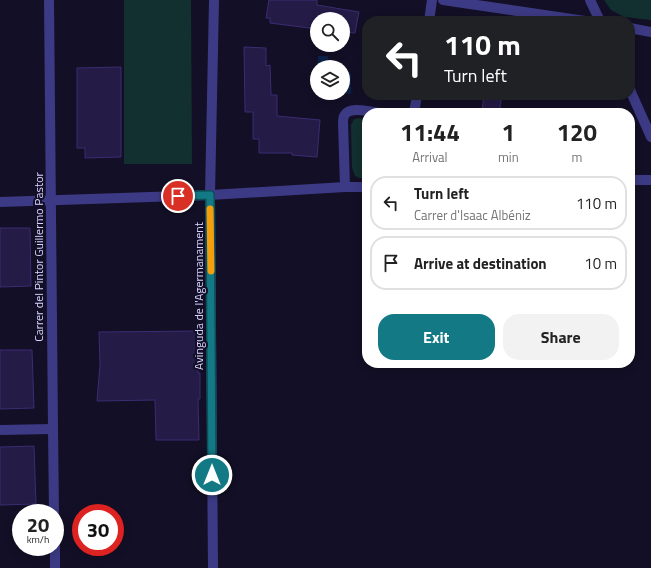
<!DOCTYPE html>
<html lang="en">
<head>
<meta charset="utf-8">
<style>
	:root { --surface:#fff; --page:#f2f2f2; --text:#222; --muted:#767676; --line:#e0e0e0; --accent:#137a85 }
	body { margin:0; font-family:"Titillium Web",sans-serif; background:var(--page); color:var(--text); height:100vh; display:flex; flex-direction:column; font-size:15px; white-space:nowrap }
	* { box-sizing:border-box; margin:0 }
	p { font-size:13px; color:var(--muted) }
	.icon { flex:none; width:22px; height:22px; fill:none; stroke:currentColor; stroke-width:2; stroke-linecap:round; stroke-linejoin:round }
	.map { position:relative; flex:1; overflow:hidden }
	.panel { position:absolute; left:362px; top:108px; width:273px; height:260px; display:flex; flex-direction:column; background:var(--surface); border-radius:16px; box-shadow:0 2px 10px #0003 }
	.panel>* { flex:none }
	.hud { position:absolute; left:362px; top:16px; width:273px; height:84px; border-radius:16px; box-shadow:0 2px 10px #0003; background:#202124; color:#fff; overflow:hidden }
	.controls { position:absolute; left:310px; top:12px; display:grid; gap:8px }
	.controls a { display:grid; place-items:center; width:40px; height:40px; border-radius:50%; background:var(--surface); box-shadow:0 2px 10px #0003; font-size:20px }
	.speed { position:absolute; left:12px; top:504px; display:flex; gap:8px; font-size:20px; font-weight:700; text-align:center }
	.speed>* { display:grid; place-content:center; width:52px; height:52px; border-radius:50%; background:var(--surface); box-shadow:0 2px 10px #0003; line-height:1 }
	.speed small { font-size:10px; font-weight:400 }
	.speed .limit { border:6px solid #d22; background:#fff; color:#111 }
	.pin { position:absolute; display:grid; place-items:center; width:34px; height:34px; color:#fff; margin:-17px; border:2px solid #fff; border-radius:50%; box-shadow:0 1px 4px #0007 }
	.me { position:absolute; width:44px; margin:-22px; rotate:0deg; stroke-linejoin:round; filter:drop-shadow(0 0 3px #0008) }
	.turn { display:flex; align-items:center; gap:14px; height:84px; padding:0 16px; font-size:18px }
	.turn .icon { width:52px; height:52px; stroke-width:2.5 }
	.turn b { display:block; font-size:28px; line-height:34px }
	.eta { display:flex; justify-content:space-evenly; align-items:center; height:68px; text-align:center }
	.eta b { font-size:24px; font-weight:700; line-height:28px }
	.cta { display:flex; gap:8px; margin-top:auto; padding:8px 16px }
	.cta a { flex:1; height:46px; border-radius:16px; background:var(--accent); color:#fff; font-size:16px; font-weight:700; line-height:46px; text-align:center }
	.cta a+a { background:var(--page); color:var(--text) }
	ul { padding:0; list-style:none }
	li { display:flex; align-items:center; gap:12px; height:54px; margin:0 8px 6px; padding:0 8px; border:2px solid var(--line); border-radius:16px }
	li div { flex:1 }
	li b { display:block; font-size:15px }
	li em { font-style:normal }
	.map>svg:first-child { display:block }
	.green { fill:#12302f }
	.water { fill:#0c2248 }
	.building { fill:#241b47; stroke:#3b2d73 }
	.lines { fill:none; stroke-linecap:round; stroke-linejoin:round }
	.minor { stroke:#3d3a85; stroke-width:10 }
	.route-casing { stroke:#0c4f56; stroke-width:10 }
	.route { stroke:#137a85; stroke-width:7 }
	.slow { stroke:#f59e0b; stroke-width:7 }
	.labels { text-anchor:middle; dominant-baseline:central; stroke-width:4; stroke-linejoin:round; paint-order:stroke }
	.street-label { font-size:12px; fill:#d9d4ff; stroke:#130f26 }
</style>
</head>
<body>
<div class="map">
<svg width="651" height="568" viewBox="0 0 651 568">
	<rect width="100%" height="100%" fill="#130f26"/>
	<g class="green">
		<path d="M124,0H191L192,164H124Z"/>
		<path d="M604,0H651V20L624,17L611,10Z"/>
		<path d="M359,118L367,120V178H359L355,176L352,168L351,125L354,119Z"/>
	</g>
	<g class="water">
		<path d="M318,56H328L329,67H318Z"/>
		<path d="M346,71L351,73V94L341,93H343V72Z"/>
	</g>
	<g class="building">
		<path d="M269,0H317V5L359,12L355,33L343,32V19H317V29L270,23V18H266Z"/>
		<path d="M244,47L266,48V66L270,65L271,95H277V116L320,120L317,157L292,155V153H259V139H253V112H245Z"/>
		<path d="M121,67V157L85,158V148H77V68Z"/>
		<path d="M484,95H502L499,113L482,111Z"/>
		<path d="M0,228H30L31,286L0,287Z"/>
		<path d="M200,331L198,373H200V399H198L199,440H156L155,400L97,401L100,365L99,332Z"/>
		<path d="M0,350H32L34,408L0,409Z"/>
		<path d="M34,446L36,504L0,505V447Z"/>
	</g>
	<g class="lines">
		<g class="minor">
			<path d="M49,0L53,429L54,513"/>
			<path d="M443,0L585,21"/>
			<path d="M590,0L600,21"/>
			<path d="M429,21L432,0"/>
			<path d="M630,28L651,32"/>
			<path d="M630,90L651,137"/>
			<path d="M414,113L417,95"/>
			<path d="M630,180H651"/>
			<path d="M345,187L343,122C343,120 343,118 344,116C349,105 370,112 380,113"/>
			<path d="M0,202L210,195L345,187H367"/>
			<path d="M0,430L53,429"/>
			<path d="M55,547V568"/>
			<path d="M213,568L210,195L214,0"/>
		</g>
	</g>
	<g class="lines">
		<g class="route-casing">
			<path id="route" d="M178,196L210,195L212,475"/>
		</g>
		<use href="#route" class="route"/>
		<path class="slow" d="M210,209L211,271"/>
	</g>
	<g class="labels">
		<g class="street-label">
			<text transform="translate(38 257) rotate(-90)">Carrer del Pintor Guillermo Pastor</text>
			<text transform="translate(198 296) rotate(-90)">Avinguda de l'Agermanament</text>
		</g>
	</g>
</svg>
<div class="controls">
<a><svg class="icon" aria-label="search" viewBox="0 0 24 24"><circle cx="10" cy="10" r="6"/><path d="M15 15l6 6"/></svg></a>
<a><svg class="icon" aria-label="layers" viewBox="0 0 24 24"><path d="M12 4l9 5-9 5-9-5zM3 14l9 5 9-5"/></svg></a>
</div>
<div class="speed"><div>20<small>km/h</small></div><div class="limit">30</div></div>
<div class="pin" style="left:178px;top:196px;background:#d93025"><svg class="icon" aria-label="arrive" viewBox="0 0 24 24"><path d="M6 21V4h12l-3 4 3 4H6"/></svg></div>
<svg class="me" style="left:212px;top:475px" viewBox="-20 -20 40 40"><circle r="17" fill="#137a85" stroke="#fff" stroke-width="3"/><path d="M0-11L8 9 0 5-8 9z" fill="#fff"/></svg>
<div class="hud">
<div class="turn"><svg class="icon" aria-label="left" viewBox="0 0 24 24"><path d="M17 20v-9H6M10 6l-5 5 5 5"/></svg><div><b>110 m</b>Turn left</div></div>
</div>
<section class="panel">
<div class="eta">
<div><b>11:44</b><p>Arrival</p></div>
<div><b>1</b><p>min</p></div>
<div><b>120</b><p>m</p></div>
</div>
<ul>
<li><svg class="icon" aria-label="left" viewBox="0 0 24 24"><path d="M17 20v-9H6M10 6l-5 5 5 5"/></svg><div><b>Turn left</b><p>Carrer d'Isaac Albéniz</p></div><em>110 m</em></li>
<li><svg class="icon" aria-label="arrive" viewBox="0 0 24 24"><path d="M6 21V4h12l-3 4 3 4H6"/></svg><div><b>Arrive at destination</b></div><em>10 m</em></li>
</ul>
<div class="cta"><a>Exit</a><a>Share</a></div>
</section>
</div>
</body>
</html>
